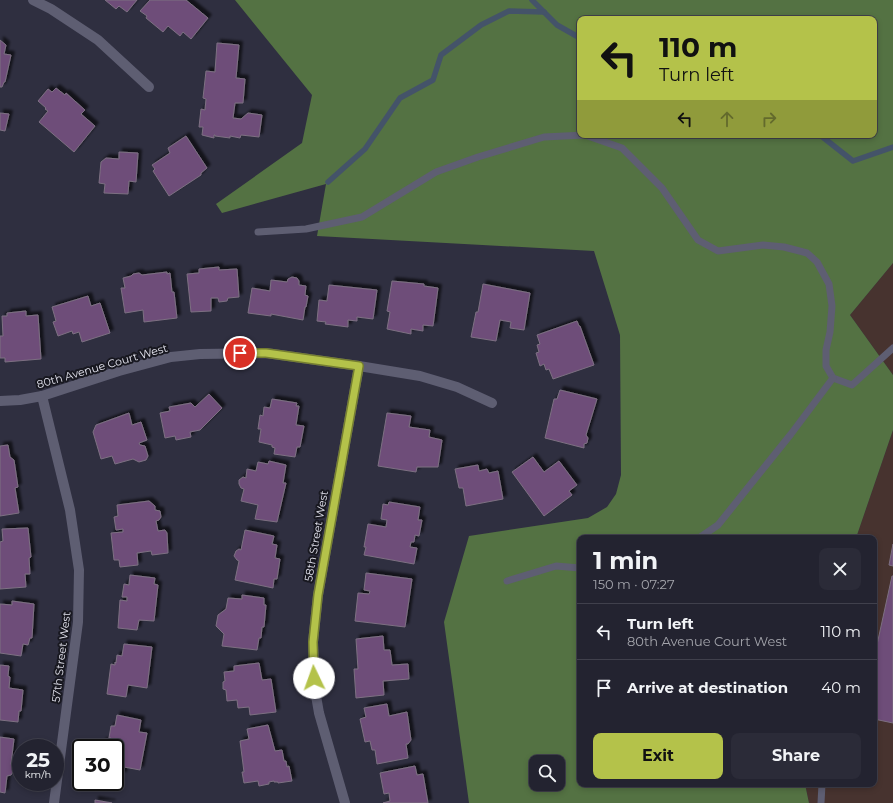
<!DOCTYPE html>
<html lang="en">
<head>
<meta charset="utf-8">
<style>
	:root { --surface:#232330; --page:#2b2b38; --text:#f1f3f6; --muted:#a3a4ab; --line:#40404c; --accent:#b4c24a }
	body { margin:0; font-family:Montserrat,sans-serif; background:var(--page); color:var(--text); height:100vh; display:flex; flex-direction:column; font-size:15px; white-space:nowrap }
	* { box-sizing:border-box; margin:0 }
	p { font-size:13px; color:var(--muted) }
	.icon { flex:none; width:22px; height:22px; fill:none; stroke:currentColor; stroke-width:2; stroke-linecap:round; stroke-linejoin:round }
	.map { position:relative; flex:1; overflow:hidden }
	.drawer { position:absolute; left:577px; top:535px; width:300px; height:252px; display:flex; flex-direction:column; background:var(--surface); border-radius:8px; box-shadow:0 2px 6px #0003,0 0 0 1px var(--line) }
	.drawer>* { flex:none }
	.hud { position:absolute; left:577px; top:16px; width:300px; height:122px; border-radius:8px; box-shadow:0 2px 6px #0003,0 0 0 1px var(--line); background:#b4c24a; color:#111; overflow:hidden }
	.fabs { position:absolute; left:529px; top:755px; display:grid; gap:8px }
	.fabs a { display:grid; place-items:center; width:36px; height:36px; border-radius:8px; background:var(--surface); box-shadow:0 2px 6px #0003,0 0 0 1px var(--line); font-size:20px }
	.speed { position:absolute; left:12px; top:739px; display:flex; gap:8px; font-size:20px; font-weight:700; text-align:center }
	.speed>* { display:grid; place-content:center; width:52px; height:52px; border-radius:50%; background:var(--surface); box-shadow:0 2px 6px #0003,0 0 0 1px var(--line); line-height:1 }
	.speed small { font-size:10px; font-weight:400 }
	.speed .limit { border:2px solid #111; border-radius:6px; background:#fff; color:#111 }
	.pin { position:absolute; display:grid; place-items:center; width:34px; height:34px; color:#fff; margin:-17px; border:2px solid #fff; border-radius:50%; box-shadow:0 1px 4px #0007 }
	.me { position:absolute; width:44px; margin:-22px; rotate:357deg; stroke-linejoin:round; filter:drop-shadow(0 0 3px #0008) }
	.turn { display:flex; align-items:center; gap:14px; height:84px; padding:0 16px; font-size:18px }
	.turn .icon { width:52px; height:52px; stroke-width:2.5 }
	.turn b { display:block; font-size:28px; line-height:34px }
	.lanes { display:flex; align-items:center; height:38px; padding:0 16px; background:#0003; justify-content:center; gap:20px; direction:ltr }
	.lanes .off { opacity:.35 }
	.round { display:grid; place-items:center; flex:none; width:42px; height:42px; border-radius:8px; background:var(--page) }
	.head { display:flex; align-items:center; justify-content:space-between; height:68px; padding:0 16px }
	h1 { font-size:24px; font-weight:700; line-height:30px }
	.button { display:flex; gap:8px; margin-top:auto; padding:8px 16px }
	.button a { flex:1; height:46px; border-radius:8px; background:var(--accent); color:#111; font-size:16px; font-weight:700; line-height:46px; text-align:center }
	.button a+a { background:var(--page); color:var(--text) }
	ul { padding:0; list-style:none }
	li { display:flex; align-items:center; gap:12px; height:56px; padding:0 16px; border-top:1px solid var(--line) }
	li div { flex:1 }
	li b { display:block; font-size:15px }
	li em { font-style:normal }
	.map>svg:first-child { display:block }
	.education { fill:#47332f }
	.forest { fill:#547243; fill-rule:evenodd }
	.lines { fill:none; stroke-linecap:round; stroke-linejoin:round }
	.stream { stroke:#445369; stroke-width:5.5 }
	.building { fill:#6e4e79; stroke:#7d7082; filter:url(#shadow) }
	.lane { stroke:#5e5e72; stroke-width:7 }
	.street { stroke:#5e5e72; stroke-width:10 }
	.route-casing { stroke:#757e30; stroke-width:10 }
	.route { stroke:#b4c24a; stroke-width:7 }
	.labels { text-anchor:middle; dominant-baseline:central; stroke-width:4; stroke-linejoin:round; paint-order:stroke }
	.street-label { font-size:11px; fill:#e4e4ef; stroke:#181820 }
</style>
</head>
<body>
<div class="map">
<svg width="893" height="803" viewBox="0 0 893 803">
	<defs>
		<filter id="shadow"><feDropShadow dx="3.5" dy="-3.5" stdDeviation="1" flood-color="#0009"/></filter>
	</defs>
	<rect width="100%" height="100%" fill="#2f2f40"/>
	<g class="education">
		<path d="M893,263V375L850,315Z"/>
		<path d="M893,430V803H809L805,784H874V538H856Z"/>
	</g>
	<path class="forest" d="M235,0H893V263L850,315L893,375V430L856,538H580V784H805L809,803H469L444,622L469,536L588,518L607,507L616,494L621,475L620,335L594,251L317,236L326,184L222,213L216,204L302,143L312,95ZM580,19H874V135H580ZM536,762H558V784H536Z"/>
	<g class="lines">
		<g class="stream">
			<path d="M532,0L557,25L580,38"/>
			<path d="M820,135L853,161L893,147"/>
			<path d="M328,182L365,149L400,98L433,80L441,55L481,25L509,11L544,12"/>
		</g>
	</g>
	<g class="building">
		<path d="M105,0H137L127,12L119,6L116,9Z"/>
		<path d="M150,0H186L208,18L191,39L183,32L180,36L168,26L163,32L146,18L147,16L140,11Z"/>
		<path d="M0,40L6,45L4,54L11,55L5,82H4L2,87H0Z"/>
		<path d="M217,43L239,45L236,78L245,79L243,103H235L233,118L241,119L248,113L262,115L259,137L241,135L240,138L230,136V138L215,136V135H214V138L202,135L203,127H199L201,109L205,110L206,99L203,98L206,71L215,72Z"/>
		<path d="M56,88L65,95L66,93L85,110L81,114L95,126L74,152L39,122L48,111L45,109L46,108L38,101L48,89L52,92Z"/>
		<path d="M0,113L9,114L5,131L0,130Z"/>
		<path d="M186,136L207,168L201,173V175L169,196L153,171L155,169L152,165L170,153L168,148Z"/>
		<path d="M119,152L138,153L136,182L129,181L128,194L104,193L105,184L99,183L101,162L106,158L119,159Z"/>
		<path d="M219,267V270L237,269L239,297L228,298L227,301L219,302L218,298H211V311L191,312L187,274L199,273V269Z"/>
		<path d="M167,272V274L170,273L172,292H174L177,318L144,322L143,310L125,313L121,288H125L123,278L131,276L133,274L139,273L142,275Z"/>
		<path d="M292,277L297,278L299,281V285L306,286L305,295L308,296L306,307H305L303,320L271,314V316L248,313L252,288L270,291L271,280L287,282L288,279Z"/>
		<path d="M392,281L424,284V286L438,288L433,326L423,325V331L411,329V334L387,329L390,312L387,311Z"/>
		<path d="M483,284L530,293L524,330L510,328L511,322L500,320L496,341L471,337L476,312H478Z"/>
		<path d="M329,285L377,290L373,319L357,317V321L348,320V327L325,324L326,322L317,321L319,300L327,301Z"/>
		<path d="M88,296L91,306L100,303L110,333L82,342L79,332L73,334L72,331L58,336L53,322L56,321L52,307Z"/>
		<path d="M26,311V316L38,315L41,359L5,362V358H0V336H3L2,316H7V313Z"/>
		<path d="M577,321L579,326H580L594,365L553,379L549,369L546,370L544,364L540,366L536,353L539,352L537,345L540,344L537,335Z"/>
		<path d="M560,390L597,399L586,435L588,438L587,443L584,444V448L545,438L554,399H557Z"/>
		<path d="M209,394L222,408L200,430L190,432L191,437L176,440L175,436L165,438L160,413L170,411L169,407L191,403L195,407Z"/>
		<path d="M272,399L297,403L296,406H299L296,425L304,426L300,447H297L295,457L274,454L275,448L272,447V445L259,442L261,429H258L260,415L263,416L264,407L270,408Z"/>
		<path d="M129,413L132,425L141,422L147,440L139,443L140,445L145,446L148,456L146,460L139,462L133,459L115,464L112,456L101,459L93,432L96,425Z"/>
		<path d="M387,413L411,416L409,427L430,430L429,437L442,440L438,467H417L416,472L378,466Z"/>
		<path d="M8,445L10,457L14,460L18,487L15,488L19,513L0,516V446Z"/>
		<path d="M533,457L544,472L559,461L577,485L569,491L572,495L544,516L512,472Z"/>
		<path d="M269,461L286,465L283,483H286L277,522L255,519L258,505L241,501L244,489L241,488L239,484V480L243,477L246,478L247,469L256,471L258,462L268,464Z"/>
		<path d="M478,465L479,471L487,469L489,473L498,471L503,499L466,506L463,488H459L455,469Z"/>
		<path d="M149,501L155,506V510L160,511L161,517L159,520L156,521L158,531L165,530L167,533L168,553L152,555L151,551L137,553L138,565L120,567L119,560H114L111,533L123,532V529L116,530L114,517L118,516L117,505Z"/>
		<path d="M389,502L420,507L418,520H422L419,536L415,535L414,542H411L410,547L417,548L414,564L364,555L366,547H364L368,524L386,527L387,520L381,519L383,504L388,505Z"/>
		<path d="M28,528L31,557L29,558L30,574H25L26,587L0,589V542L3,541L2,529Z"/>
		<path d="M245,530L274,536L272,544L277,545L275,558L280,559L277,579H274L273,588L235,580L239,561L237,560L234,556L236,551L239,549L241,550Z"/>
		<path d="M893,544V566L889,565Z"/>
		<path d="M366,573L412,579L405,627L355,621L358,593L369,594L370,591L364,590Z"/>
		<path d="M130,575L155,578L154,584L158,585L154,621L139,620L137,630L118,628L120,600L127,601V597H122L124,584L129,585Z"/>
		<path d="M892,576H893V723L874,719V654H875Z"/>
		<path d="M242,595L264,598V605H266L264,627H262L261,638H259L257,650L222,646L224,634L216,626L218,615L226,609L228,598L242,599Z"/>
		<path d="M12,601L34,604L32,638H30L28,645L23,644L21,656L0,653V604L12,605Z"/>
		<path d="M383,636L384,650H390L392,665L408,664L409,679L383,681L384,695L356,698L354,669H358L356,639Z"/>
		<path d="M124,644L152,647L147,688L128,685L126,697L107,694L111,664L115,665V662L116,663L117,655L122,656Z"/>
		<path d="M259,663L262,680L271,679L276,712L250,715L249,707L238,708L237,700L227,701L226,690L223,689V682L225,681L224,672L234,671V666Z"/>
		<path d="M0,665L9,666L8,676L10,677L9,688L23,690L21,711H19L18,722L0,720Z"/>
		<path d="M387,704L389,716L407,712L411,740L408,744H406L408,758L377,764L375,750H372L370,741L365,742L360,719L366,717L364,708Z"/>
		<path d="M117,715L141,720L139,732L147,733L140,770L124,767L123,775L115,774V748H102L103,741L111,743V738H109L111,726H115Z"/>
		<path d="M268,725L275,751L282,750L284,761H286L287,767L289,766L292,781L278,783V782H274V781L269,782V784L259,786L258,781L244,783L242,772H244L240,741L249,739L247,729Z"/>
		<path d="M0,737L14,739L11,764L13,767V772L11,775L7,776L5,793L0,792Z"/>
		<path d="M415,766L417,775L423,774L428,803H383L390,801L389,793L384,794L380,773Z"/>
		<path d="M95,800L112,803H95Z"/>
	</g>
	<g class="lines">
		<g class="lane">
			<path d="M258,232L306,229L362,217L436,172L478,157L544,137L585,135L622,148L662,188L698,240L718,251L763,245L784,247L807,253L817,262L829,284L832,306L830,332L826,350V366L833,378L852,385L893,348"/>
			<path d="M699,538L718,525L791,434L833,378"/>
			<path d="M507,581L556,566L580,568"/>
			<path d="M821,803L822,784"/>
		</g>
		<g class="street">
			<path d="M33,0L51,9L98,40L149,87"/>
			<path d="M42,396L70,510L79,570L78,622L54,803"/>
			<path d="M0,401L20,400L42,396L119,371L171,357L200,354L266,353L359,366L420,376L457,387L492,403"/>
			<path d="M345,803L319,713L315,690L313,642L318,595L359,366"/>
		</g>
	</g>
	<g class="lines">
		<g class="route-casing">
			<path id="route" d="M240,353H266L359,366L318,595L313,642L314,678"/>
		</g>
		<use href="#route" class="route"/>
	</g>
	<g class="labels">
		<g class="street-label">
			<text transform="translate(102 366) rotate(-16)">80th Avenue Court West</text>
			<text transform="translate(316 536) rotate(-80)">58th Street West</text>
			<text transform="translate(61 657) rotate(-83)">57th Street West</text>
		</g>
	</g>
</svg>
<div class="fabs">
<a><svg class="icon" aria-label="search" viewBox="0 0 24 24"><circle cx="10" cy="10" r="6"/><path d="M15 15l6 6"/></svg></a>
</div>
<div class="speed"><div>25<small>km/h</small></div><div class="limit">30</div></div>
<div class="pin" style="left:240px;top:353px;background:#d93025"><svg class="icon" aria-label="arrive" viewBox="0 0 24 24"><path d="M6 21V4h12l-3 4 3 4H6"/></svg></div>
<svg class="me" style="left:314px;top:678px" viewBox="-20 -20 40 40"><circle r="19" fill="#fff"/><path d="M0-13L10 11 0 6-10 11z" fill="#b4c24a"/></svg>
<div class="hud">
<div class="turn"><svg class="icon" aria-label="left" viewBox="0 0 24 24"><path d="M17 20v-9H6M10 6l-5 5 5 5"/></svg><div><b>110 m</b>Turn left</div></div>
<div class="lanes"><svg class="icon" aria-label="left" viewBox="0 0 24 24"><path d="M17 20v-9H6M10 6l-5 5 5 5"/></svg><svg class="icon off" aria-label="ahead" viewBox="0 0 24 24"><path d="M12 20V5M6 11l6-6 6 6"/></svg><svg class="icon off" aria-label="right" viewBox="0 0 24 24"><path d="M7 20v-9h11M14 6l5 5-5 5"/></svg></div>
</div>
<section class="drawer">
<div class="head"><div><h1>1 min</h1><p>150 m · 07:27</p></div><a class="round"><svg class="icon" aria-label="close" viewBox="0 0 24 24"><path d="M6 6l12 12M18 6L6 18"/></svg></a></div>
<ul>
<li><svg class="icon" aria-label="left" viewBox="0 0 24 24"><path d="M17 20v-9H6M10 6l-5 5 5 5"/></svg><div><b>Turn left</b><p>80th Avenue Court West</p></div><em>110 m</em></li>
<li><svg class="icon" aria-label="arrive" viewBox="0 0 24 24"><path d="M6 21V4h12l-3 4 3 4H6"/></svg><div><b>Arrive at destination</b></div><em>40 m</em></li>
</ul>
<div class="button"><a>Exit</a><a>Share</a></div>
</section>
</div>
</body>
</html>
